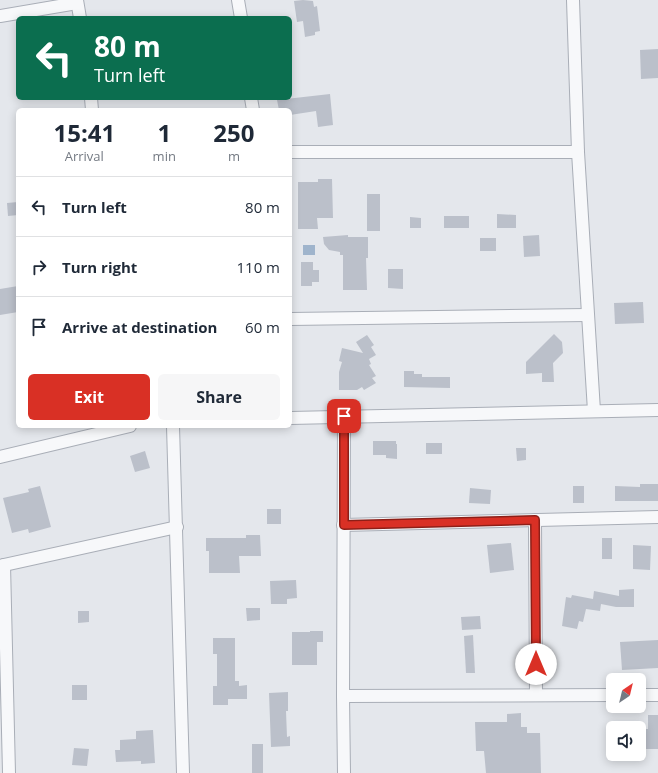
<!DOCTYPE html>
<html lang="en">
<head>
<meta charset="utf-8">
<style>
	:root { --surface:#fff; --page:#f6f6f7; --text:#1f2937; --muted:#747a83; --line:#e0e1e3; --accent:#d93025 }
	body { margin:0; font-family:"Open Sans",sans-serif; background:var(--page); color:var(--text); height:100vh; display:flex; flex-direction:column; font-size:15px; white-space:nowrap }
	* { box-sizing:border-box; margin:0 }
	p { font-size:13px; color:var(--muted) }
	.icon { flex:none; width:22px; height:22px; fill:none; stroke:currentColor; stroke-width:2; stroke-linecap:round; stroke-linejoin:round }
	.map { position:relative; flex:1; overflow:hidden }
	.side { position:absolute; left:16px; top:108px; width:276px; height:320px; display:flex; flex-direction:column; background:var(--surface); border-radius:6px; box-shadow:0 2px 10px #0003 }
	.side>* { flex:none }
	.hud { position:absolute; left:16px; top:16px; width:276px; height:84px; border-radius:6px; box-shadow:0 2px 10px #0003; background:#0b6e4f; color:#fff; overflow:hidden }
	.needle { width:26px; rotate:35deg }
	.tools { position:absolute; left:606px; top:673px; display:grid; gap:8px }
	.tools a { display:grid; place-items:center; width:40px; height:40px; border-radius:6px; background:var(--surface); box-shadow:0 2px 10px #0003; font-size:20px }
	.pin { position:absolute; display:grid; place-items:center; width:34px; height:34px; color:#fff; margin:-17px; border-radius:8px; box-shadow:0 2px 6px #0006 }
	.me { position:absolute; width:44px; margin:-22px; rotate:0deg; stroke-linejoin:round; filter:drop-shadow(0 0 3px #0008) }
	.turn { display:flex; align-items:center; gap:14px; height:84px; padding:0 12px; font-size:18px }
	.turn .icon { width:52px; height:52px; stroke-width:2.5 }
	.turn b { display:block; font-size:28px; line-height:34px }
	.eta { display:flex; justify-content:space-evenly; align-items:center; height:68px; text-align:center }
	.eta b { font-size:24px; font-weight:700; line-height:28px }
	.primary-button { display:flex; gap:8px; margin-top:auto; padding:8px 12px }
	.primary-button a { flex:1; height:46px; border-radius:6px; background:var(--accent); color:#fff; font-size:16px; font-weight:700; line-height:46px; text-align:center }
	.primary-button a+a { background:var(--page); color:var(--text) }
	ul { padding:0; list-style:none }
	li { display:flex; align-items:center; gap:12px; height:60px; padding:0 12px; border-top:1px solid var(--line) }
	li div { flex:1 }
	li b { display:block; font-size:15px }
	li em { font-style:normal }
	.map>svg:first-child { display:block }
	.water { fill:#9fb4cc }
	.building { fill:#bbc0ca }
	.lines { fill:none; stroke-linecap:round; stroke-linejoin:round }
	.minor-casing { stroke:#a9aeb7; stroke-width:14 }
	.minor { stroke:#f7f8fa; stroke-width:12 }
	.route-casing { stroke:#8d1f18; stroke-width:10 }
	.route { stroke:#d93025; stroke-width:7 }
</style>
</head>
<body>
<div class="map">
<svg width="658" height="773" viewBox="0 0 658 773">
	<rect width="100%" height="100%" fill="#e4e7ec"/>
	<rect class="water" x="303" y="245" width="12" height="10"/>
	<g class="building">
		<path d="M303,0L313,1L314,7L317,6L320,31L315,32V35L305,37L303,21L297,22L294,1Z"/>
		<path d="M658,49V78L641,79L640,50Z"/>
		<path d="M330,94L333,125L318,127L316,111L290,115V110H279L277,100Z"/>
		<path d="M318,179H332L333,218H317L318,229H298V182H318Z"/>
		<rect x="367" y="194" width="13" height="37"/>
		<path d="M18,202V215L8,216L7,203Z"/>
		<path d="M497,214L516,215V228H497Z"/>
		<rect x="444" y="216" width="25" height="12"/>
		<path d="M410,217L421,218V228H410Z"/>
		<path d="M348,235V237H368V258H366L367,290H343V255H340V252L329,250L324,244L323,237Z"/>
		<path d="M539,235L540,256L524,257L523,236Z"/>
		<rect x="480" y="238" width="16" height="13"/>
		<path d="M301,262H313V270H319V282H312V286H301Z"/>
		<path d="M388,269H403V289L388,288Z"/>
		<path d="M18,286V312L0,315V289Z"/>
		<path d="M643,302L644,323L615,324L614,303Z"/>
		<path d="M554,334L562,342L563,353L553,363L554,382H542V373L526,374V362Z"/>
		<path d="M367,335L374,345L371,347L376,355L369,359L371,364L369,365L376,376L372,378L376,383L364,390L362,387L357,390H339V372L342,362L339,361L342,348L363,353L356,342Z"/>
		<path d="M404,371H414V374H422V377H450V388L404,387Z"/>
		<path d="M373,441H396V444H397V459L386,458V455H373Z"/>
		<rect x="426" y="443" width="16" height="11"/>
		<path d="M516,448H526V460L517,461Z"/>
		<path d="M145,451L150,468L135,472L130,456Z"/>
		<path d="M640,484H658V501H615V486L640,487Z"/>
		<path d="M40,486L51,527L29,533L28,529L12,533L3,498L29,492L28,489Z"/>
		<rect x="573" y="486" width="11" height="17"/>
		<path d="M470,488L491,490L490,504L469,503Z"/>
		<rect x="267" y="509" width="14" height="15"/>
		<path d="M246,535H260L261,556H239L240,573H209V551H206V538H246Z"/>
		<rect x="602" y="538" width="10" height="21"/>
		<path d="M511,543L514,570L490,573L487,545Z"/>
		<path d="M633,545L651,546L650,570L633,569Z"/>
		<path d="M296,580L297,598L287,599V604H271L270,581Z"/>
		<path d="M634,589V607H616L601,604L600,611L586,609L583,622L579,621L577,629L562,626L566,597L571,598L572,595L593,599L594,591L619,596V590Z"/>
		<path d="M246,608H260V620L247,621Z"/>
		<path d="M78,611H89V622L78,623Z"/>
		<path d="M480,616L481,629L462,630L461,617Z"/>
		<path d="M310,631H323V642H317V665H292V632H310Z"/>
		<path d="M473,635L475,673H466L464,636Z"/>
		<path d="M213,638H235V681H239V686L247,685V699H228V705H213V686H217V654H213Z"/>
		<path d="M658,640V668L622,670L620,642Z"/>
		<rect x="72" y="685" width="15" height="15"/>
		<path d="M288,692V711H286L287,737L290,736V746L271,747L269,693Z"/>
		<path d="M521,713V727H527V733H540L541,773H486L484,751H476L475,722H507V714Z"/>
		<path d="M648,715H658V749H646V729H648Z"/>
		<path d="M153,730L155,763L141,764V761L116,762L115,750H120V740L136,739V731Z"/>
		<rect x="252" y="744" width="11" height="29"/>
		<path d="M74,748L89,749L87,766L72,765Z"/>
	</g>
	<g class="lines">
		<g class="minor-casing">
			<g id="minor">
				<path d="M77,0L80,18"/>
				<path d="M238,0L241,18"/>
				<path d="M573,0L578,152L594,411"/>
				<path d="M0,16L77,3"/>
				<path d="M91,98L92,110"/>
				<path d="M251,98L253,110"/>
				<path d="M290,152H578"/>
				<path d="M290,319L587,315"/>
				<path d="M290,418L658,410"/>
				<path d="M173,426L183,773"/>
				<path d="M0,457L130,426"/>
				<path d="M535,520L536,695"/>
				<path d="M343,525L658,517"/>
				<path d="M4,565L9,773"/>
				<path d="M0,566L177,527"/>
				<path d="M639,695H658"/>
				<path d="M343,696L613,695"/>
				<path d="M344,773L343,696L344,416"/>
			</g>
		</g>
		<use href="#minor" class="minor"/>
	</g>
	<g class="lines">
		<g class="route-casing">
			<path id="route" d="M344,416V525L535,520L536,664"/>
		</g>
		<use href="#route" class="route"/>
	</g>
</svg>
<div class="tools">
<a><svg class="needle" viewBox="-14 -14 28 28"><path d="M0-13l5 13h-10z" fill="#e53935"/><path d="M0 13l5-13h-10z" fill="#747a83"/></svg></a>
<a><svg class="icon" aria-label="sound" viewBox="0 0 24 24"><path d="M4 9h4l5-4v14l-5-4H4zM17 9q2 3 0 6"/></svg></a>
</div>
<div class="pin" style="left:344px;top:416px;background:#d93025"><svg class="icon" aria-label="arrive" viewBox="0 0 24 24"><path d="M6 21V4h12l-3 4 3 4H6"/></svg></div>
<svg class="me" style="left:536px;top:664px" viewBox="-20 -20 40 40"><circle r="19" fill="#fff"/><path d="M0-13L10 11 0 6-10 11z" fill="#d93025"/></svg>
<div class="hud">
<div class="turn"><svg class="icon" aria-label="left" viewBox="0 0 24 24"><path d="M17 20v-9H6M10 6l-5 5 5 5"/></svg><div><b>80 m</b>Turn left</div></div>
</div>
<section class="side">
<div class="eta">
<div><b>15:41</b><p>Arrival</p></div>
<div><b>1</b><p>min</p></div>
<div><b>250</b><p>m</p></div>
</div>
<ul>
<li><svg class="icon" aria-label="left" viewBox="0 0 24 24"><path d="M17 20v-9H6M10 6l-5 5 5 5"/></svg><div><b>Turn left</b></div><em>80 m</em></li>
<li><svg class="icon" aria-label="right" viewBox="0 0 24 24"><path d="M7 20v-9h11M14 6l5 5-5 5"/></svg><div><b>Turn right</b></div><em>110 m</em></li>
<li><svg class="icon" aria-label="arrive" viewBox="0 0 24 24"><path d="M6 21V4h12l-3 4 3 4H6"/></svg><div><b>Arrive at destination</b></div><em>60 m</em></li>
</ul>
<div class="primary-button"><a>Exit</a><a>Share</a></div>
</section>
</div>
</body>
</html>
